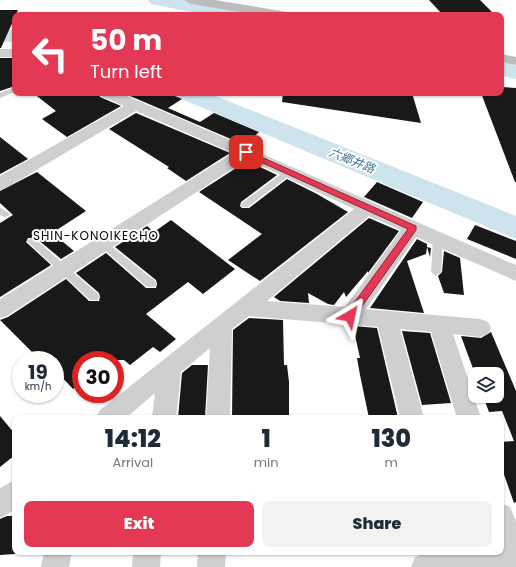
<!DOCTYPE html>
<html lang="en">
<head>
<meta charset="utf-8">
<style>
	:root { --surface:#fff; --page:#f2f2f3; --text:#1f2937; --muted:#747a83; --accent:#e43954 }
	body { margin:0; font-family:Poppins,"Noto Sans JP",sans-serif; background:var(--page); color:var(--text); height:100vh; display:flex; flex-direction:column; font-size:15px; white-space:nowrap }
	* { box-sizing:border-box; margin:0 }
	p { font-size:13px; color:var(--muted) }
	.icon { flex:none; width:22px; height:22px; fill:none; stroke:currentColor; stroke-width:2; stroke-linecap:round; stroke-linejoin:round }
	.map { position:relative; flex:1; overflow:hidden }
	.side { position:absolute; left:12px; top:415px; width:492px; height:140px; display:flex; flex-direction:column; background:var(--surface); border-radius:8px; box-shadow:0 1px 3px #0004 }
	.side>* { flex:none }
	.top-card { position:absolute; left:12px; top:12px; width:492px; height:84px; border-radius:8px; box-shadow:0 1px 3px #0004; background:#e43954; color:#fff; overflow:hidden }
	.buttons { position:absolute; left:468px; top:367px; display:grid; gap:8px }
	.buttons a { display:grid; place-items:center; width:36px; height:36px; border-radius:8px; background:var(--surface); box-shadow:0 1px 3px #0004; font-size:20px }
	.speed { position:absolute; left:12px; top:351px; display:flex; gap:8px; font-size:20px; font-weight:700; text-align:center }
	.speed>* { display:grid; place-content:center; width:52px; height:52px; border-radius:50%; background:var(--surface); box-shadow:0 1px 3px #0004; line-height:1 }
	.speed small { font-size:10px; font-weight:400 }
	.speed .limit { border:6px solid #d22; background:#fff; color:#111 }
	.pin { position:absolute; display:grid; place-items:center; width:34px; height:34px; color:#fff; margin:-17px; border-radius:8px; box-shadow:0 2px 6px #0006 }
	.me { position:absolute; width:44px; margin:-22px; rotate:36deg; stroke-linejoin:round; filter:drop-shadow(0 0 3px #0008) }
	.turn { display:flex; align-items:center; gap:14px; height:84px; padding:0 12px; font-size:18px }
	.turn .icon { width:52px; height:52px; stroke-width:2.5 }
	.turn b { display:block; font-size:28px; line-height:34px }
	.eta { display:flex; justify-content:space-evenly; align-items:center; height:68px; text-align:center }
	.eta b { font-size:24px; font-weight:800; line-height:28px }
	.button { display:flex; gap:8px; margin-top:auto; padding:8px 12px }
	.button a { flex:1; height:46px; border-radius:8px; background:var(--accent); color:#fff; font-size:16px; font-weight:800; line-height:46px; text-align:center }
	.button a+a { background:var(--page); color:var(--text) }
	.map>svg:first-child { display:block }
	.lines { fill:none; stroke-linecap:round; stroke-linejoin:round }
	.river { fill:#cde3ed; fill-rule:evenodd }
	.building { fill:#191919 }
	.service { fill:#cfcfcf; fill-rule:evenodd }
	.minor { fill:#cfcfcf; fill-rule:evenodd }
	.secondary { fill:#bcbcbc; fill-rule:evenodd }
	.route { fill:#e43954; stroke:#942537 }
	.labels { text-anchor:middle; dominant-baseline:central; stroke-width:4; stroke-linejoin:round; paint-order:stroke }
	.water-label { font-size:12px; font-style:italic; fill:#3f7a94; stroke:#fff }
	.neighbourhood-label { font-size:12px; letter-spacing:1px; fill:#000; stroke:#fff }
</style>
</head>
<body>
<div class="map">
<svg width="516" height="567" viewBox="0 0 516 567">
	<rect width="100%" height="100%" fill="#fff"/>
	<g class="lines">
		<g class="river">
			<path d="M148,0H191L247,11L250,15H207L151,4Z"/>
			<rect x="0" y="30" width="15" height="12"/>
			<path d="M501,62L516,65V79L501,76Z"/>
			<path d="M175,93H208L516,216V239L179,98Z"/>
		</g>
	</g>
	<g class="building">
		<path d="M429,0H480L495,15H443Z"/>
		<path d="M0,10H18L1,48H0Z"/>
		<path d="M0,58H15V86L0,91Z"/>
		<path d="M501,87L516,88V182H515L481,93H501Z"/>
		<path d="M33,93H98L100,97L121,106L67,137L42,119L56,111Z"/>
		<path d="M123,93H168L182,99L168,108L200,122L214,113L259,132L245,145Z"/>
		<path d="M283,93H412L421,123L282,102Z"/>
		<path d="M136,113L230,153L186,181L167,168L169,167L109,129Z"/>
		<path d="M0,137L28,159L0,174Z"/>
		<path d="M247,161L277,175L241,202L240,206L242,208H249L287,179L317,194L348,212L260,281L228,260L262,234L199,192Z"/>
		<path d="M37,172L86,211L52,233L74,251L61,259L36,238H28L26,242L51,265L0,297V223L13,215L0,203V191Z"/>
		<path d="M377,182L423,202L412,218L364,197Z"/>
		<path d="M369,218L399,231L368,273V271L346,297L344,292L334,305L328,304L308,293L309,303L280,301L274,297Z"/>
		<path d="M171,220L235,269L203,294L188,282L146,314L176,339L160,352L153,347L130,365L124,360H81V383L73,389L55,370V360H46L38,351L34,354L0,320L8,317L66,279L89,301H99L100,297L99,293L76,273L106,253L146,288H156L157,284L156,280L115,247L147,226L154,232Z"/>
		<path d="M475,225L516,241V259L467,239Z"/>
		<path d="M417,239L427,244V247L431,248L430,257L427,247L426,254L407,261L424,313L370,308Z"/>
		<path d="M444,251L460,258L464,295L444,293L438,276L442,272Z"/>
		<path d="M249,318L283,320L284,365H287L289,382V418H260V416L232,418L233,330Z"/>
		<path d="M353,326L377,328L398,418H369L360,375L357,358H360Z"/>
		<path d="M402,331L430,333L451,403L422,405Z"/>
		<path d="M491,332L516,391V502L514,503L501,466V442L514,441L502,411L489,412L483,396H497V374H475L461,336L481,338Z"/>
		<path d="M192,365H208L205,418H178L182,373Z"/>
		<path d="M0,416L15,434V455L0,467Z"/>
		<path d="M7,516H15V554L0,555V519Z"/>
	</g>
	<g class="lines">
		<g class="service">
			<path d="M15,87V92L0,98V93Z"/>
			<path d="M288,169L291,170V174L248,207H242L241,205L242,203Z"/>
			<path d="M0,207L10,214L8,216L5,217L0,215Z"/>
			<path d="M438,236L443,239L441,272L436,276L431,272L433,239Z"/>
			<path d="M32,238L35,239L98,294L99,297L98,300H90L29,243L27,241L29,239Z"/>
			<path d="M103,241L106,242L155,281L156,284L155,287H147L100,246L98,244Z"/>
		</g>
		<g class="minor">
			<rect x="0" y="49" width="15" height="8"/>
			<path d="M99,93H119C252,148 383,208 516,265V281L416,237L366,309L480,319L488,322L491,328L488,334L480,337L453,334L481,418H457L431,332L400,329L424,418H400L378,327L249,316L232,329L230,418H206L210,348L181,372L176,418H152L155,393L126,418H96L100,410L354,209L247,159L7,316L0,318V299L233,153L136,111L6,188L0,190V176L124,106L101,96ZM369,216L401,230L345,307L267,301Z"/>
			<path d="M15,480V510L0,518V488Z"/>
			<path d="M501,503L510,507L516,521V567H411L415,557L425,553L501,552Z"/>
			<path d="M44,552H72L69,567H41Z"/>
			<path d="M133,552H161L160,567H132Z"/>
			<path d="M198,552H226L225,567H197Z"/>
		</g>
		<g class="secondary">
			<path d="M184,0H215L281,11L286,12L288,15H257L191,4Z"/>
			<path d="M501,54L516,57V65L501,62Z"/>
		</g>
	</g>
	<path class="route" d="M243,151H248L416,226V230L353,319H346V314L408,229L243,154Z"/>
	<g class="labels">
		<g class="water-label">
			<text transform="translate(352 160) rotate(22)">六郷井路</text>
		</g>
		<g class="neighbourhood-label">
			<text x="96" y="235">SHIN-KONOIKECHO</text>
		</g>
	</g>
</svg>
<div class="buttons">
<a><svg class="icon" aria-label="layers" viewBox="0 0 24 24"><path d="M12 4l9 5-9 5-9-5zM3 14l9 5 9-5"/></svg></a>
</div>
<div class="speed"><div>19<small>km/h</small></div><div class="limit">30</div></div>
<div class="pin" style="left:246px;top:152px;background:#d93025"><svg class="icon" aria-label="arrive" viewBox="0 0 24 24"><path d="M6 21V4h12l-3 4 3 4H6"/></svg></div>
<svg class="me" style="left:350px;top:316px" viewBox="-20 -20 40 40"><path d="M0-17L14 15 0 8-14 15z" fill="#e43954" stroke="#fff" stroke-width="4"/></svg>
<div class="top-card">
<div class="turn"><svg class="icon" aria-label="left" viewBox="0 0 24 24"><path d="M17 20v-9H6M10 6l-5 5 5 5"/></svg><div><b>50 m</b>Turn left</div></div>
</div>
<section class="side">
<div class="eta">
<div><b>14:12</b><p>Arrival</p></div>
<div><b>1</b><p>min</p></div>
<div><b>130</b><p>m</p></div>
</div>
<div class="button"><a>Exit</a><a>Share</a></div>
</section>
</div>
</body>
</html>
